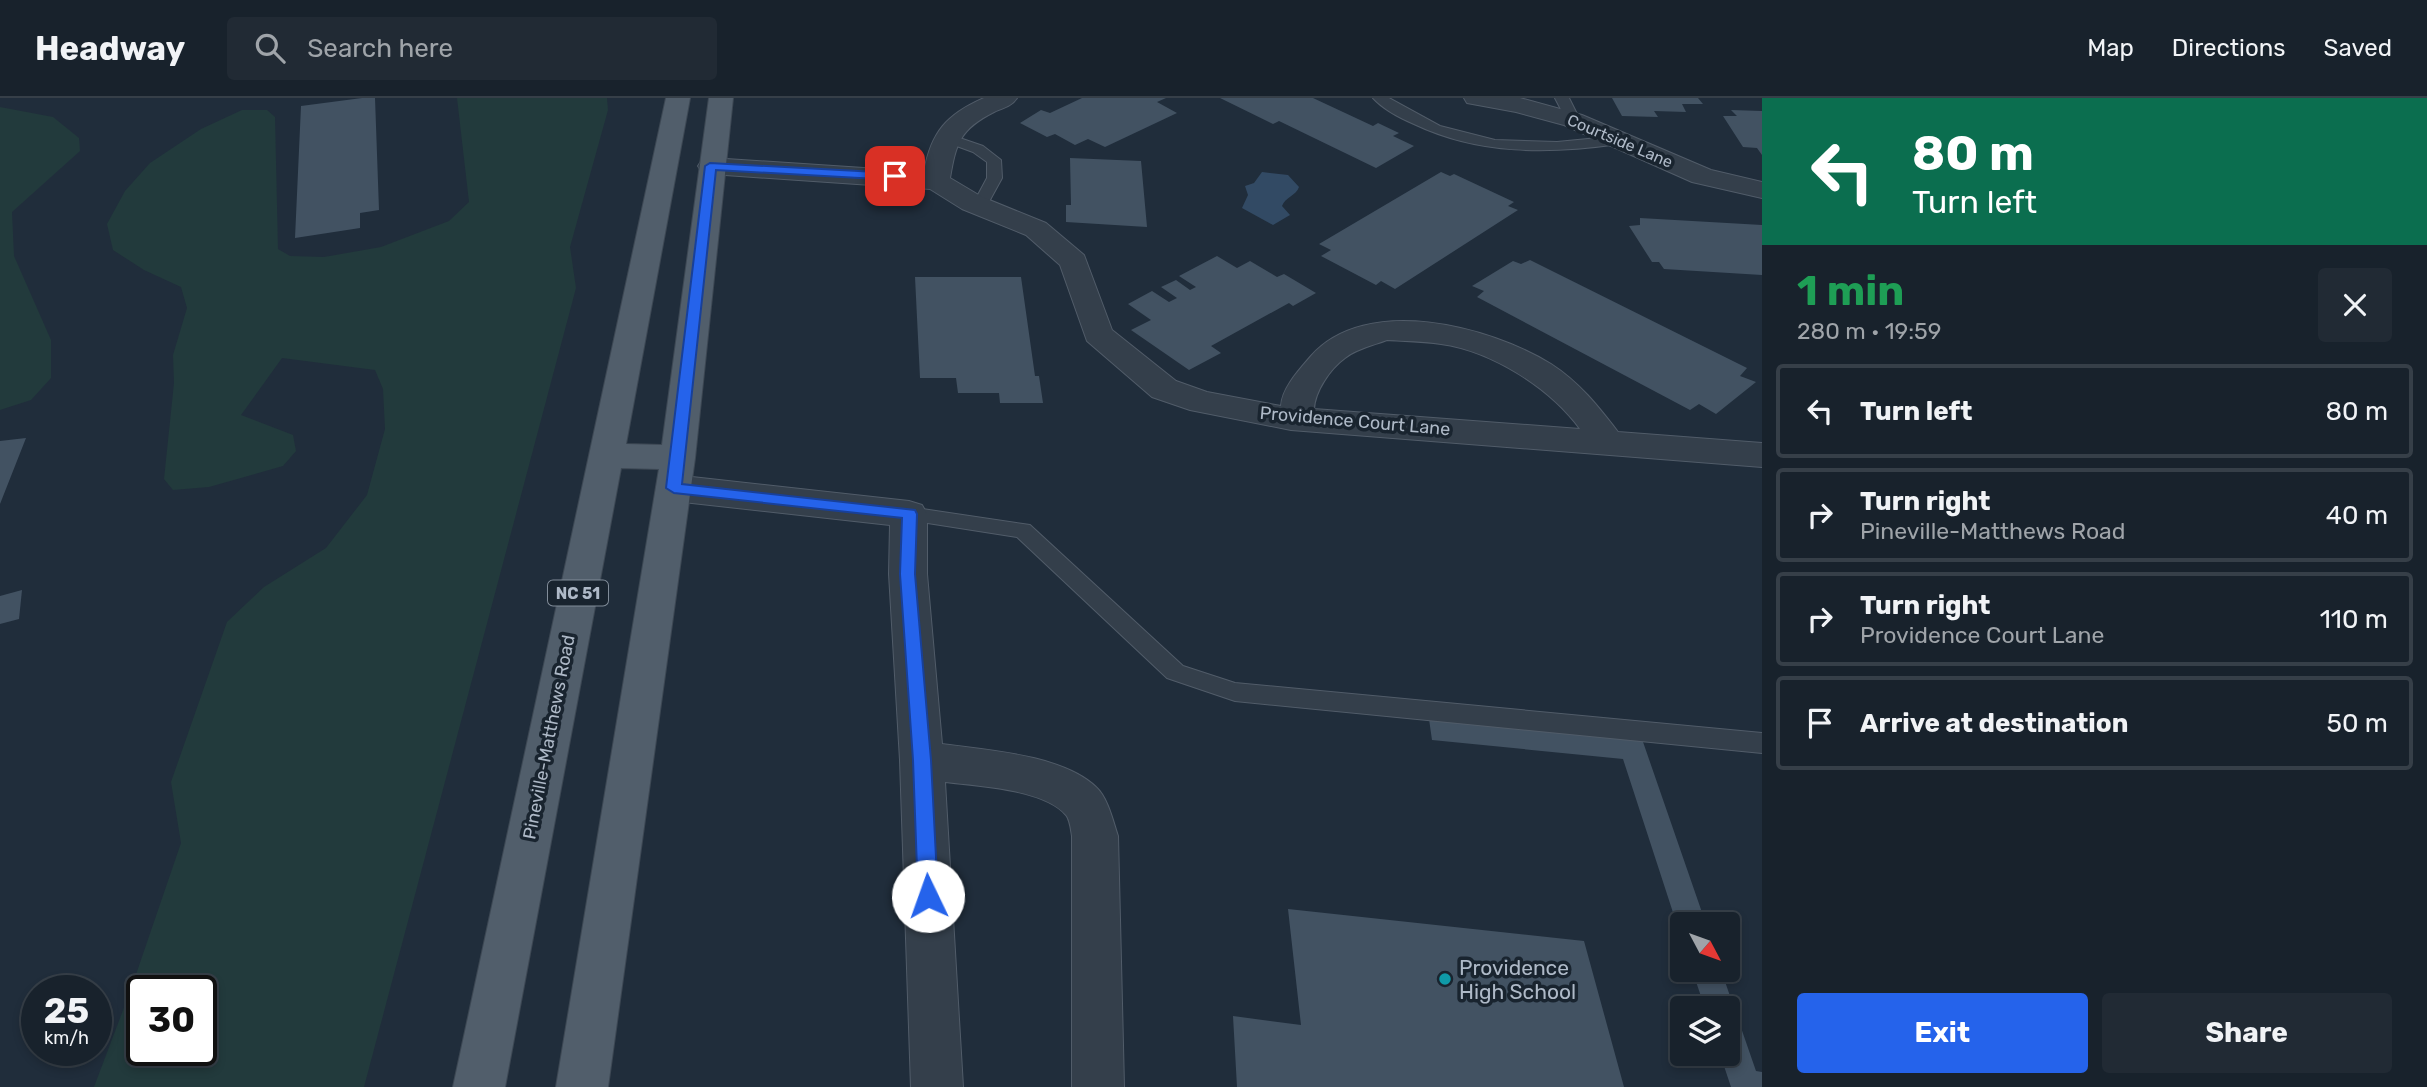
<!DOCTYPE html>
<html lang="en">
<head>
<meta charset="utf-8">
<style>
	:root { --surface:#18222c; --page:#212a34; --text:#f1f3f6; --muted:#9fa4a9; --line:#363f48; --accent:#2563eb }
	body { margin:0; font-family:Rubik,sans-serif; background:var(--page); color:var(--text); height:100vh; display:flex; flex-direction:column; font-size:26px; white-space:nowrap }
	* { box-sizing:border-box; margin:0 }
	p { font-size:23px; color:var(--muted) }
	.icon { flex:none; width:38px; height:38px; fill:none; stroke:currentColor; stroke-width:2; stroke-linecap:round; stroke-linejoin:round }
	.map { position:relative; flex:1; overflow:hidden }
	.drawer { display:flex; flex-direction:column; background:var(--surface); width:665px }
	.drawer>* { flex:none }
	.guide { background:#0b6e4f; color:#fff; overflow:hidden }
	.needle { width:46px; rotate:131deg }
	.controls { position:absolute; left:1670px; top:814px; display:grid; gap:14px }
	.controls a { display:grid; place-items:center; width:70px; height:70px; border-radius:7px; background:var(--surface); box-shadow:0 4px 10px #0003,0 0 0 2px var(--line); font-size:35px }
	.speed { position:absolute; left:21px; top:877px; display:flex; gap:14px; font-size:35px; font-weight:700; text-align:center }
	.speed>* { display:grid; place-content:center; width:91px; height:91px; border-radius:50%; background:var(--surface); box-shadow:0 4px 10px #0003,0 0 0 2px var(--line); line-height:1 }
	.speed small { font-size:18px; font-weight:400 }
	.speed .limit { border:4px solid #111; border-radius:10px; background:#fff; color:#111 }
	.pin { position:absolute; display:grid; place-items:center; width:60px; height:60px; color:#fff; margin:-30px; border-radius:14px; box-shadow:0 4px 10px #0006 }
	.me { position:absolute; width:77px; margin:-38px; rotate:357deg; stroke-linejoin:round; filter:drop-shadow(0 0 5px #0008) }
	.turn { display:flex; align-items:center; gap:24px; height:147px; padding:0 35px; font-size:32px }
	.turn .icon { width:91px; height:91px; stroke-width:2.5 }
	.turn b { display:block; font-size:49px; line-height:60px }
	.round { display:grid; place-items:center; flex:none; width:74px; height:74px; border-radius:7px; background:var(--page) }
	.head { display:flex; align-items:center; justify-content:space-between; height:119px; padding:0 35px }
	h1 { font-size:42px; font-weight:700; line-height:52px; color:#1e9e55 }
	.button { display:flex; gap:14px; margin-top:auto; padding:14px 35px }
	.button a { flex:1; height:80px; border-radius:7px; background:var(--accent); color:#fff; font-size:28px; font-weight:700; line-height:80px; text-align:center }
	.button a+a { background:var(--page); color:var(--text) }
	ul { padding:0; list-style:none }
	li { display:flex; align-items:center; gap:21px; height:94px; margin:0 14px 10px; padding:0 21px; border:4px solid var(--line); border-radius:7px }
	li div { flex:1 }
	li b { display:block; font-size:26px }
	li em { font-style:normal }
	header { display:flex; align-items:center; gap:42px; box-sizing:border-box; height:98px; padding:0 35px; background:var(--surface); border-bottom:2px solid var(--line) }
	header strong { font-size:33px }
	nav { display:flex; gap:38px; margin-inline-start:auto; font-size:24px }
	.search { width:490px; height:63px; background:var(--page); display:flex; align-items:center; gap:18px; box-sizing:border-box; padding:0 24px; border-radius:7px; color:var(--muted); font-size:26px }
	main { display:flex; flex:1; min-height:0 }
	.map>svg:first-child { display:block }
	.green { fill:#223a3c; fill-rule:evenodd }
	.water { fill:#324a64 }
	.building { fill:#425262 }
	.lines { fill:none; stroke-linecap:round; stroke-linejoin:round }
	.lane-casing { stroke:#515c69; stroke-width:2 }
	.street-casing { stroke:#515c69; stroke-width:2 }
	.primary-casing { stroke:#3d4854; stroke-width:2 }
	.lane { fill:#343f4b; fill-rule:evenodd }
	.street { fill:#343f4b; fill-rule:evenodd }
	.primary { fill:#515e6b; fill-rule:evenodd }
	.route { fill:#2563eb; stroke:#184099; stroke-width:2 }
	.culture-dot { fill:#0f9aa8; stroke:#19242f; stroke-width:2.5 }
	.labels { text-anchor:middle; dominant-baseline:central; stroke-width:7; stroke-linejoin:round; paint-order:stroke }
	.far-street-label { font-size:16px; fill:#aeb9c7; stroke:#19242f }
	.shield { fill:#19242f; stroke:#818c99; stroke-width:2 }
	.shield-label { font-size:16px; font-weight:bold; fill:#aeb9c7 }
	.street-label { font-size:18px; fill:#aeb9c7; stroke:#19242f }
	.near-poi-label { font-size:21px; fill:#aeb9c7; stroke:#19242f; text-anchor:start }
</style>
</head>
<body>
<header>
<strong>Headway</strong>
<div class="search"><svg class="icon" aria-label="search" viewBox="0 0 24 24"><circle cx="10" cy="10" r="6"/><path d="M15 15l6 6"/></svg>Search here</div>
<nav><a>Map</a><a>Directions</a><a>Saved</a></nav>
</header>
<main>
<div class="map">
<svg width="1762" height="989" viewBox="0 0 1762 989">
	<rect width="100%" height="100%" fill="#202d3b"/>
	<g class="green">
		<path d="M457,0H607L608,12L570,149L576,190L364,989H94L131,891L181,745L171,684L227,524L264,489L326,450L367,397L385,331L383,291L375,272L282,260L241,317L293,337L296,353L283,368L209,389L173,392L164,381L174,285L173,257L187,210L181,189L144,172L113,152L107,126L125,93L150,65L201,31L242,12H267L275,19L278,151L290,158L324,159L381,149L449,123L469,104ZM142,892H201V952H142Z"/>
		<path d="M0,9L53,19L79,40L80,53L12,114L14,158L51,242V280L31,302L0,312Z"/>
	</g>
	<path class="water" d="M1262,74L1288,77L1299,89C1296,98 1285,99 1282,108L1290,117L1273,127L1242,110L1248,97L1245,88L1254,85Z"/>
	<g class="building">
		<path d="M362,0H375L379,112L360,115V130L295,140L301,8Z"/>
		<path d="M1082,0H1166L1157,4L1177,15L1105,49L1088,41L1075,47L1055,36L1047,39L1020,25L1041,12L1050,15Z"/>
		<path d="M1220,0H1313L1373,28L1378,25L1399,35L1393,38L1414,48L1376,70L1279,23L1273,26Z"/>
		<path d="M1612,0H1698L1703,6H1682L1686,14L1654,13L1658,19L1622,18Z"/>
		<path d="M1731,12L1762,13V57L1757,50L1743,49L1723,18H1737Z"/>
		<path d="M1070,60L1141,63L1147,129L1066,124V107H1071Z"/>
		<path d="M1441,74L1450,78L1454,76L1514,104L1508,108L1518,112L1395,191L1381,183L1376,187L1321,158L1331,152L1319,146Z"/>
		<path d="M1640,120L1762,127V177L1664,171L1659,164H1652L1629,128L1640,127Z"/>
		<path d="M1217,158L1237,170L1250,163L1277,179L1284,176L1316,195L1293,208L1289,205L1211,248L1221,255L1189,272L1131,232L1151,222L1128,206L1152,193L1169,204L1177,200L1161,189L1176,182L1190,192L1196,189L1179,178Z"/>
		<path d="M1530,162L1747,270L1740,278L1756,284L1716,316L1699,306L1690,312L1477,199L1484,193L1472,188L1513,163L1521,166Z"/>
		<path d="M915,179H1021L1035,278H1039L1043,305H1000L999,295H958L956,280H920Z"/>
		<path d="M26,340L0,406V343Z"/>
		<path d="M22,492L19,521L0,526V498Z"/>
		<path d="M1429,621L1642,641L1706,826H1682L1681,839L1623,661L1432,642Z"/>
		<path d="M1288,811L1584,843L1624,989H1237L1233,918L1301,927Z"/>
		<path d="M1692,872H1721L1756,973L1762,974V989H1731L1720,956H1727V910H1705Z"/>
	</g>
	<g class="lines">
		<g class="lane-casing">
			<g id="lane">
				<path d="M1373,0H1389L1440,28L1495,42L1557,44L1619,38L1626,42L1619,46C1549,56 1479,57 1414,26C1400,20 1383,11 1373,0Z"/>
				<path d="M1555,0H1569L1580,22L1578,25H1568Z"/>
				<path d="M948,36L983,48L1001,62L1002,80L985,111L980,113L972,108L987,80V64L973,54L943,43L941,40Z"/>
				<path d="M909,409L1030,427L1183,568L1235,585L1762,635V655L1235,603L1167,580L1017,439L902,421L899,416L902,411Z"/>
			</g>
		</g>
		<g class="street-casing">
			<g id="street">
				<path d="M984,0H1017C1012,8 1003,10 994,14C960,31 956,45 950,80L982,99L1046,125L1084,157L1112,232L1176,283L1207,294L1281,308C1282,290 1299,272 1311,258C1366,196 1489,228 1551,266C1579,284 1598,308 1618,334L1762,345V369L1291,332L1190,312L1152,299L1087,243L1060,167L1026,137L962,111L930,91L711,76L702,74L698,68L702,62L711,60L924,74C931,34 947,16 984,0ZM1387,242C1404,243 1423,243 1441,246C1492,253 1550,290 1580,331L1314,311C1315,293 1330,271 1345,260C1356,251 1374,247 1387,242Z"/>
				<path d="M1464,0H1520L1582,17L1711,72L1762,84V100L1692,84L1564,27L1516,14L1467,5Z"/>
				<path d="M674,377L909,403L922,407L927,416V476L942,646C986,652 1063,657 1096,689C1108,700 1113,723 1118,738L1124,989H1072V738C1071,732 1070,722 1066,717C1044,691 977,688 945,684L963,989H911L900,662L889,476L890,427L674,403L661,399L656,390L661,381Z"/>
			</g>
		</g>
		<g class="primary-casing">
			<path id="primary" d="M666,0H690L626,346L662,347L709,0H733L695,360L608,989H556L659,371L621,370L505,989H453Z"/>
		</g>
		<use href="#lane" class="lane"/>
		<use href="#street" class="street"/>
		<use href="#primary" class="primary"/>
	</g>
	<path class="route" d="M710,65L895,75L901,78L895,82L716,72L682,386L915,412L917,416L915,476L931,662L938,798L935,804L928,807L921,804L918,798L913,662L900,476L902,420L674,395L666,390L705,68Z"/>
	<circle class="culture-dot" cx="1445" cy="881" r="7"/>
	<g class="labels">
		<g class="far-street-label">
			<text transform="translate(1620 43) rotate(23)">Courtside Lane</text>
		</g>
		<rect class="shield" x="548" y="482.5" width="60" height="25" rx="5"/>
		<g class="shield-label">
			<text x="578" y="495">NC 51</text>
		</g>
		<g class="street-label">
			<text transform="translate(1355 323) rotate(5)">Providence Court Lane</text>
			<text transform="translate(549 639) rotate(-79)">Pineville-Matthews Road</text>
		</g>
		<g class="near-poi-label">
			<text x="1459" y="869">Providence<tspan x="1459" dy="24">High School</tspan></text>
		</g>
	</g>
</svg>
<div class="controls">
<a><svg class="needle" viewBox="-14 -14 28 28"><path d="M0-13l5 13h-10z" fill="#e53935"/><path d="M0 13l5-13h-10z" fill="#9fa4a9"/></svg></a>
<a><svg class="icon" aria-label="layers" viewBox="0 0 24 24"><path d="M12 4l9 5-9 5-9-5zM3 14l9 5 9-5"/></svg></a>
</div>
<div class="speed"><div>25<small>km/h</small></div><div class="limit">30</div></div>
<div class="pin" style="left:895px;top:78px;background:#d93025"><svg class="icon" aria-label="arrive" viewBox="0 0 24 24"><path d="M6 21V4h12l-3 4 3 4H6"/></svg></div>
<svg class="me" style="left:928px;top:798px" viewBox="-20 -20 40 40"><circle r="19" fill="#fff"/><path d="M0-13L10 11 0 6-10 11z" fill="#2563eb"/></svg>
</div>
<section class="drawer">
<div class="guide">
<div class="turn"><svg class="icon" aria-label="left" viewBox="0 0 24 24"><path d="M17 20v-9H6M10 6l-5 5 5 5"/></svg><div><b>80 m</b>Turn left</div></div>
</div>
<div class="head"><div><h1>1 min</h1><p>280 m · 19:59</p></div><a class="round"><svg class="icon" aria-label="close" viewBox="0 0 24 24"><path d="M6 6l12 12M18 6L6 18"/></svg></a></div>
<ul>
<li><svg class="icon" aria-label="left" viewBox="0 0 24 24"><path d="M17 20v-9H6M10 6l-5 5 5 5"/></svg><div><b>Turn left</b></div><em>80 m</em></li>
<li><svg class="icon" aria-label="right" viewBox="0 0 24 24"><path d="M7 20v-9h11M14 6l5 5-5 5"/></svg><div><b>Turn right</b><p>Pineville-Matthews Road</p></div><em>40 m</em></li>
<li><svg class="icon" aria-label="right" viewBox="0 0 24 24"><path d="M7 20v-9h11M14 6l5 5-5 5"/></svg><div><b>Turn right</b><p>Providence Court Lane</p></div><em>110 m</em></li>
<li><svg class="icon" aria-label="arrive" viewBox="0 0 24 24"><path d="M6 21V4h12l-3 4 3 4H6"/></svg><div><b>Arrive at destination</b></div><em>50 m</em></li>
</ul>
<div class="button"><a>Exit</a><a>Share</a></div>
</section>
</main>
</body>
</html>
